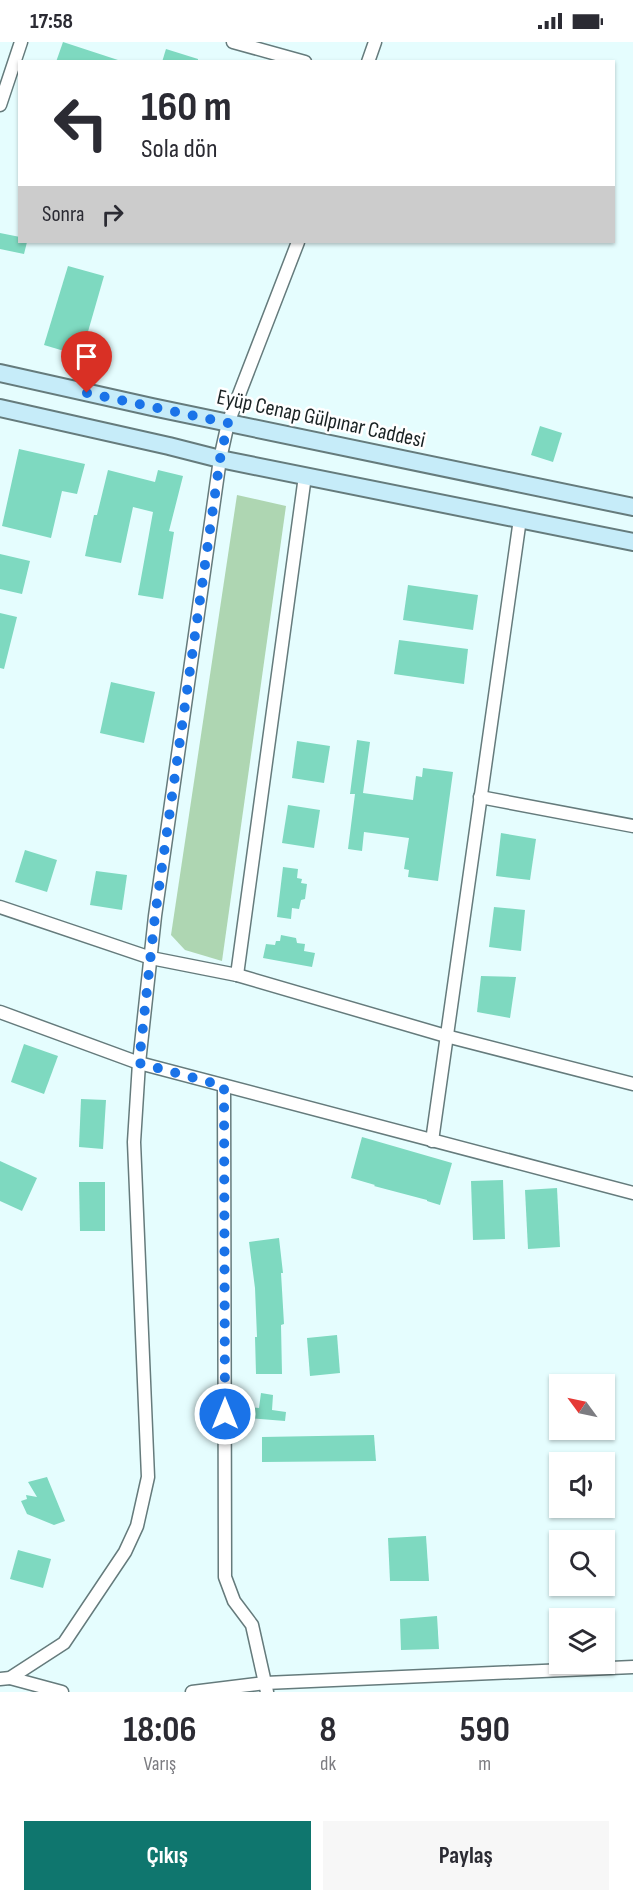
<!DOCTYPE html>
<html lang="tr">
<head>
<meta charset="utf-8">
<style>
	:root { --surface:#fff; --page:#f7f7f7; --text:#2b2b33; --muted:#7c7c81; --accent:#0f766e }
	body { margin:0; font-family:"Sofia Sans Condensed",sans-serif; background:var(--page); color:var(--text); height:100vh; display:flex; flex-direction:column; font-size:22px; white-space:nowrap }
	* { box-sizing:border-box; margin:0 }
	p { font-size:20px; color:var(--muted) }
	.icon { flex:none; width:33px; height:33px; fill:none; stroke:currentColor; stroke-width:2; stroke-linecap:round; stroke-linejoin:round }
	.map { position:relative; height:1650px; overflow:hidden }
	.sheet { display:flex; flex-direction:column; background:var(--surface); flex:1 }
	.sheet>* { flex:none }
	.hud { position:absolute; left:18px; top:18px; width:597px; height:183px; border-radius:0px; box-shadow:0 2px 4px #0004; background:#fff; color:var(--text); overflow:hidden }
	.needle { width:39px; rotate:303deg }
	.controls { position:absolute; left:549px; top:1332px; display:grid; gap:12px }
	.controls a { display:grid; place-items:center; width:66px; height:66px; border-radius:0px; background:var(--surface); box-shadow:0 2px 4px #0004; font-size:30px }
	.pin { position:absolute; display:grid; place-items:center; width:51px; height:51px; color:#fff; margin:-62px -26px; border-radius:50% 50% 50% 0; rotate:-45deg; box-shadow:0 0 6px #0007 }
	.pin .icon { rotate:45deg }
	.me { position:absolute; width:66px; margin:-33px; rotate:0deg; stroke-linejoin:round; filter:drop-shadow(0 0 4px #0008) }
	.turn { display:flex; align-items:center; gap:21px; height:126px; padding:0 24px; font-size:27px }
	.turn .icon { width:78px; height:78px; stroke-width:2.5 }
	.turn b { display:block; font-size:42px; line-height:51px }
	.then { display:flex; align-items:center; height:57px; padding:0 24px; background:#0003; gap:12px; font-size:22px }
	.eta { display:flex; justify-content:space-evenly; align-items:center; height:102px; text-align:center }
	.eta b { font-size:36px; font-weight:700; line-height:42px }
	.button { display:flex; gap:12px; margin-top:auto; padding:12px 24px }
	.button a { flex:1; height:69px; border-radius:0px; background:var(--accent); color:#fff; font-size:24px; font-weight:700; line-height:69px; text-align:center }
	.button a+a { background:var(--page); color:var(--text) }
	.status { display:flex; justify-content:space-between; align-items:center; height:42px; padding:0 30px; background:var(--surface); direction:ltr }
	.status svg { height:16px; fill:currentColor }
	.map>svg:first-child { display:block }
	.green { fill:#aed6b2 }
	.building { fill:#7ed9c0 }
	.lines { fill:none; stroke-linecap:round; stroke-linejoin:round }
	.street-casing { stroke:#657b7c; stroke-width:15 }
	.secondary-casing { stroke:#657b7c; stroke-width:20 }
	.street { stroke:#fff; stroke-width:12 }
	.secondary { stroke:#c6ecf9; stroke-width:16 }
	.route { stroke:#1a73e8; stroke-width:10; stroke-dasharray:0 18 }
	.labels { text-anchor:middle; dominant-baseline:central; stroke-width:5; stroke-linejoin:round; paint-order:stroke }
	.street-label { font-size:22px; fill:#192223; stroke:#fff }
</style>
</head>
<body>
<div class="status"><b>17:58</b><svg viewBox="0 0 49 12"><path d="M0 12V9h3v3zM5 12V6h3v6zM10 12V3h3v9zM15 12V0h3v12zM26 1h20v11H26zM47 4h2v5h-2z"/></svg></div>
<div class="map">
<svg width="633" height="1650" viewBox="0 0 633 1650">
	<rect width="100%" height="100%" fill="#e5fdfe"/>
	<path class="green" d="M237,453L286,464L222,919L185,908L171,893Z"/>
	<g class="building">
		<path d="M63,0L118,18V20H56Z"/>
		<path d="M166,7L198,17V20H162Z"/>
		<path d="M0,191L20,195V200H27L24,212L0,207Z"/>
		<path d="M68,224L104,234L81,314L44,303Z"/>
		<path d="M540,384L562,391L553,420L531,413Z"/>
		<path d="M19,407L85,422L77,452L62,449L51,496L2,484Z"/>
		<path d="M108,428L155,440L158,428L183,434L169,489L174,490L163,557L138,553L153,470L133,465L121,521L85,514L94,473H97Z"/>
		<path d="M0,512L30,519L22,552L0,547Z"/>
		<path d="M408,543L478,553L473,588L403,578Z"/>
		<path d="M0,571L17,575L4,627L0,626Z"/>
		<path d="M399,598L468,607L464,642L394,632Z"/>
		<path d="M111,640L155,650L144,701L100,691Z"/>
		<path d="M357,698L370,700L363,751L413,758L416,734L422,735L423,726L453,730L438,839L408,835L409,828L404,827L409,796L364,790L362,809L348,807L355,752H350Z"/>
		<path d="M297,699L330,704L324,741L292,736Z"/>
		<path d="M288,763L320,768L314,806L282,801Z"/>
		<path d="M501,791L536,797L530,838L496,834Z"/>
		<path d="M25,808L57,818L47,850L15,840Z"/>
		<path d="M283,825L298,827L297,836L302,837L301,841L307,842L305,857L301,858L299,867L292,866L291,877L277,875Z"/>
		<path d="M96,829L127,833L122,868L90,863Z"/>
		<path d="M494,865L525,868L521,909L489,905Z"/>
		<path d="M281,893L296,896L297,901L305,902L304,909L315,911L312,925L263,916L266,902L275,903L276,899H280Z"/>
		<path d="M481,934L516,935L510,976L477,970Z"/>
		<path d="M24,1002L58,1014L44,1052L11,1040Z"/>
		<path d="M81,1057L106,1058L103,1107L79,1105Z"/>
		<path d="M362,1095L452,1121L440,1163L427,1159V1158L374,1144L375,1143L351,1136Z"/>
		<path d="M0,1119L37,1136L22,1169L0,1159Z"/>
		<path d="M503,1138L505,1197L473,1198L471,1139Z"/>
		<path d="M79,1140H105V1189H80Z"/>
		<path d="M557,1146L560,1205L528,1207L525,1148Z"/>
		<path d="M279,1196L283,1231H281L284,1282L281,1283L282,1332H256L255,1295H257L255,1246L249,1200Z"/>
		<path d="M337,1293L340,1331L310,1334L307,1296Z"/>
		<path d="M261,1351L273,1353L272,1368L286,1370L285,1379L248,1376L249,1365L259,1366Z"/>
		<path d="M374,1393L376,1419L262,1420V1395Z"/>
		<path d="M47,1435L65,1479L54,1483L27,1472L21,1459L27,1457L26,1453L37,1455L28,1440Z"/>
		<path d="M426,1494L429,1539H390L388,1496Z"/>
		<path d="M18,1508L51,1517L43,1546L10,1537Z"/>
		<path d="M437,1574L439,1607L401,1608L400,1577Z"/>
	</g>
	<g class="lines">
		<g class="street-casing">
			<g id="street">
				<path d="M233,0L305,20"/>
				<path d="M368,20L375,0"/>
				<path d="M0,63L21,0"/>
				<path d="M480,755L633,784"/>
				<path d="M0,865L151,916L237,933L446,994L633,1042"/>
				<path d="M237,933L305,434"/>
				<path d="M0,970L139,1021L633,1151"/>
				<path d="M224,1044L225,1535L234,1559L252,1583L267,1650"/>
				<path d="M432,1099L520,477"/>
				<path d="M10,1636L62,1650"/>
				<path d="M0,1637L10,1636L64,1601L125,1510L137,1484L148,1435L134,1100L139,1021L155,874L220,417L228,381L298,200"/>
				<path d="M192,1650L265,1641L633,1625"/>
			</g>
		</g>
		<g class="secondary-casing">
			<g id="secondary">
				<path d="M0,331L152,365L633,465"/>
				<path d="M0,366L169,404L220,417L633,500"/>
			</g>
		</g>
		<use href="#street" class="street"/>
		<use href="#secondary" class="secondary"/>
	</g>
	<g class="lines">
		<path class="route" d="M87,351L228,381L220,417L155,874L139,1021L224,1044L225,1372"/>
	</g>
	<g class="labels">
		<g class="street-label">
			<text transform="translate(321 377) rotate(12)">Eyüp Cenap Gülpınar Caddesi</text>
		</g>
	</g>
</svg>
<div class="controls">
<a><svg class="needle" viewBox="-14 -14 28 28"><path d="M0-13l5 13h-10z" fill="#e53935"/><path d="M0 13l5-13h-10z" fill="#7c7c81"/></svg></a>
<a><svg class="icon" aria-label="sound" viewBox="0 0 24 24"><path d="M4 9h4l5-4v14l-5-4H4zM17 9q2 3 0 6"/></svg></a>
<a><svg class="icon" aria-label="search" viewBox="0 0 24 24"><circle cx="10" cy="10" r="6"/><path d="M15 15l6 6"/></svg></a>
<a><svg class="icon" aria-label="layers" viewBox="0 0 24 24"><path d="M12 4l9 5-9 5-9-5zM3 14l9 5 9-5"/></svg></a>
</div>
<div class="pin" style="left:87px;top:351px;background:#d93025"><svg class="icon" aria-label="arrive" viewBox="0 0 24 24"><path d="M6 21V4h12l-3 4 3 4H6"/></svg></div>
<svg class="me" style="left:225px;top:1372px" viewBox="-20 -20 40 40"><circle r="17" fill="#1a73e8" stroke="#fff" stroke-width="3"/><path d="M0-11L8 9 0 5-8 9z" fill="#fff"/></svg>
<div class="hud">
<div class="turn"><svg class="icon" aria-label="left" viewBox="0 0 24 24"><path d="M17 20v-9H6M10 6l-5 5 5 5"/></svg><div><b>160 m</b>Sola dön</div></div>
<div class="then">Sonra<svg class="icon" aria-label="right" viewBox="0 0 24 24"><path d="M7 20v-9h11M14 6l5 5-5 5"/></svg></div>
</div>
</div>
<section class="sheet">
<div class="eta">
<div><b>18:06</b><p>Varış</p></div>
<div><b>8</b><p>dk</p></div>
<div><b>590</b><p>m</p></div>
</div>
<div class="button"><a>Çıkış</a><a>Paylaş</a></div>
</section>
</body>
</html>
